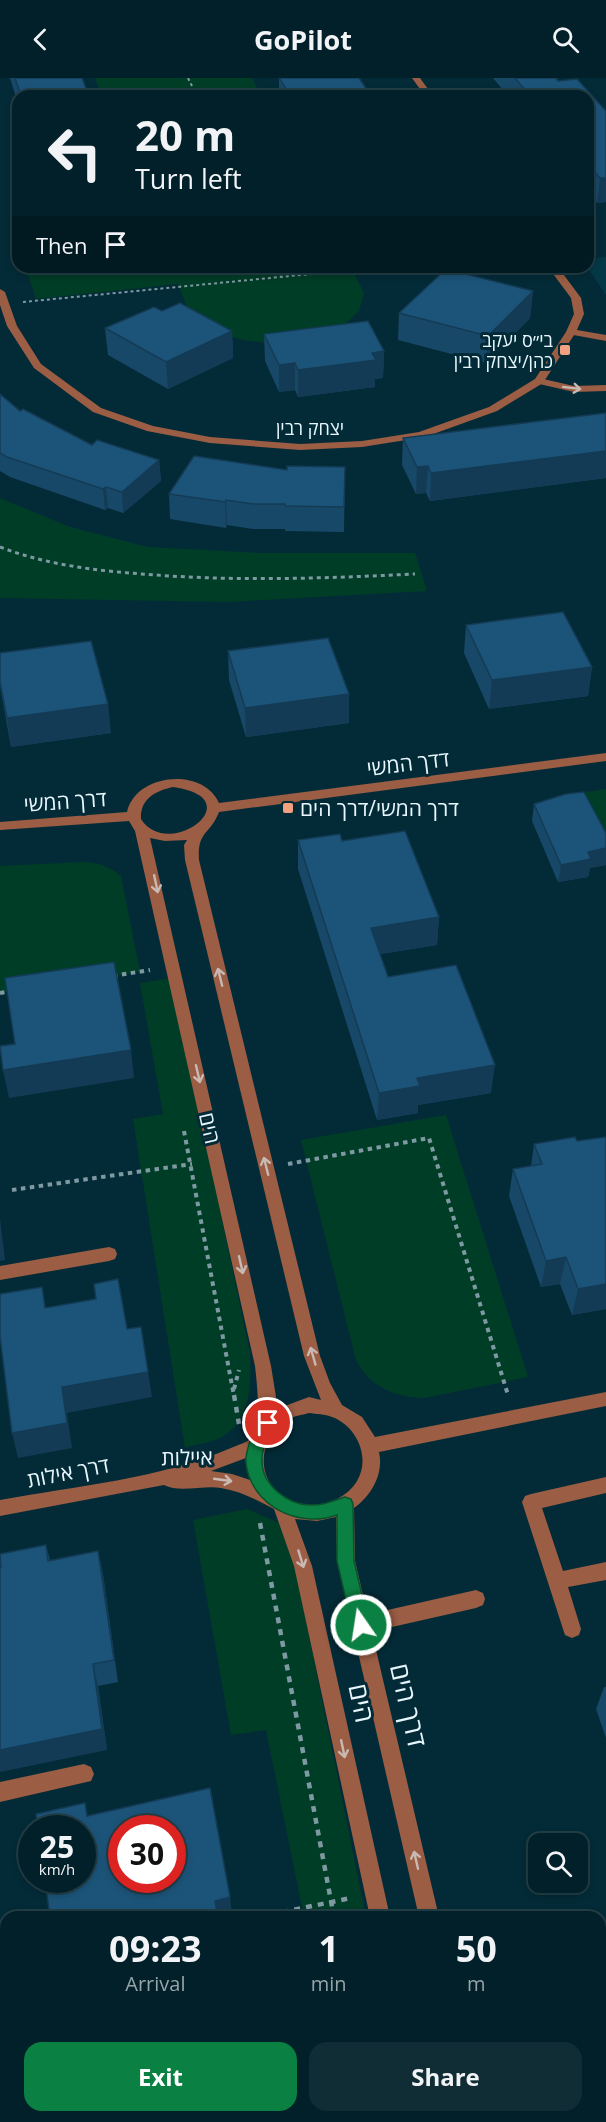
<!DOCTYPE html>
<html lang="en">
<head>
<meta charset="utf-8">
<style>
	:root { --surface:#022029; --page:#102d35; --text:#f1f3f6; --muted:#96a3a8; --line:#233e46; --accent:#0b8043 }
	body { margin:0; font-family:"Open Sans","Noto Sans Hebrew",sans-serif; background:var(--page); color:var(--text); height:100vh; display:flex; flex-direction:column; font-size:22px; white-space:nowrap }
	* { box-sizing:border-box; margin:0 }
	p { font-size:20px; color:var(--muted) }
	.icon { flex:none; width:33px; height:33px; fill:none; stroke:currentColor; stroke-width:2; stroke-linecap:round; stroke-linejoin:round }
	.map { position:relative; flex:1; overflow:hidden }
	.sheet { position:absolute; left:0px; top:1833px; width:606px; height:212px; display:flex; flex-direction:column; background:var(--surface); border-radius:18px 18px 0 0; box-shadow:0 3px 9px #0003,0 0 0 2px var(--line) }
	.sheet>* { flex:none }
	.hud { position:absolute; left:12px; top:12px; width:582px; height:183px; border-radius:18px; box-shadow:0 3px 9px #0003,0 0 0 2px var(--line); background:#022029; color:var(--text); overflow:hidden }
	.tools { position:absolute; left:528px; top:1755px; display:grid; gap:12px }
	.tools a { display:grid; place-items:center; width:60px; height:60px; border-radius:12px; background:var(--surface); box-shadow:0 3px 9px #0003,0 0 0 2px var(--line); font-size:30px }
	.speed { position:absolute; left:18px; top:1737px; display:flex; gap:12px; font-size:30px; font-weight:700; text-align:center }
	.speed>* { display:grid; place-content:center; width:78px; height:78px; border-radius:50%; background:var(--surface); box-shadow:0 3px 9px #0003,0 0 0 2px var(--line); line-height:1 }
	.speed small { font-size:15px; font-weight:400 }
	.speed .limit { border:9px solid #d22; background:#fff; color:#111 }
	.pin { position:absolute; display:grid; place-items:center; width:51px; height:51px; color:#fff; margin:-26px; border:3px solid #fff; border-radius:50%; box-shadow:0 2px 6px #0007 }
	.me { position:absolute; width:66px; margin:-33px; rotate:347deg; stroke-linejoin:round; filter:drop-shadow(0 0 4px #0008) }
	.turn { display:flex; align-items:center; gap:21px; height:126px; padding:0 24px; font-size:27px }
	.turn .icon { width:78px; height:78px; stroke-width:2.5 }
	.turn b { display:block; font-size:42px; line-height:51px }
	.then { display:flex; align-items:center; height:57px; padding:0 24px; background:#0003; gap:12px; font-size:22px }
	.eta { display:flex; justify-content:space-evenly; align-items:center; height:102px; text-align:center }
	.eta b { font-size:36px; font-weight:700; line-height:42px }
	.primary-button { display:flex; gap:12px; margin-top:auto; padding:12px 24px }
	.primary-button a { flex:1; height:69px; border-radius:18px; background:var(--accent); color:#fff; font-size:24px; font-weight:700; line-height:69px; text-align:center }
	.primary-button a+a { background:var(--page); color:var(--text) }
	header { display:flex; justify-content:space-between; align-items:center; height:78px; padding:0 24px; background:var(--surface); font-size:27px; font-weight:700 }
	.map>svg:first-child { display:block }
	.built { fill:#053846 }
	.green { fill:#003d27 }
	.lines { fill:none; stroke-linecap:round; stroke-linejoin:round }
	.path-far3 { stroke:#7f99a2; stroke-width:2; stroke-dasharray:3 3; stroke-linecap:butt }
	.path-far2 { stroke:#7f99a2; stroke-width:3; stroke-dasharray:4 4; stroke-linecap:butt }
	.path-far1 { stroke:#7f99a2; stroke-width:4; stroke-dasharray:4.5 4.5; stroke-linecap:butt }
	.path { stroke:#7f99a2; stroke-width:4.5; stroke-dasharray:6 6; stroke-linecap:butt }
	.service { fill:#9b5d44; fill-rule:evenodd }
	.minor { fill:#9b5d44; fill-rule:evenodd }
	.wall { fill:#184868 }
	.shaded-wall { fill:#143b55 }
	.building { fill:#1c5479; stroke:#143b55; stroke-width:1.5; fill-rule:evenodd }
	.oneway { stroke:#c9b9b3 }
	.route { fill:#0b8043; stroke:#07532c; stroke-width:1.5 }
	.poi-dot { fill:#f2a080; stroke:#032b37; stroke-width:2 }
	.labels { text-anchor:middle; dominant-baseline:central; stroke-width:6; stroke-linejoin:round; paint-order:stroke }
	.far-poi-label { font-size:18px; fill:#e8f7fd; stroke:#032b37; text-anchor:end }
	.far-street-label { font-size:18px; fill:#e8f7fd; stroke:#032b37 }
	.street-label { font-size:21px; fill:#e8f7fd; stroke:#032b37 }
	.poi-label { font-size:21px; fill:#e8f7fd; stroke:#032b37; text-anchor:start }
	.near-street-label { font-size:26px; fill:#e8f7fd; stroke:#032b37 }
</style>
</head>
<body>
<header><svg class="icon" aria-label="back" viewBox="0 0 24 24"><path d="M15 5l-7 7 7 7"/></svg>GoPilot<svg class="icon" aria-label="search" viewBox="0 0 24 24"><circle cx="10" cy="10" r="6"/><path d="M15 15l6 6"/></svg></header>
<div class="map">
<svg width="606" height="2044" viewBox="0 0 606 2044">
	<rect width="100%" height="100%" fill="#032b37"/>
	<path class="built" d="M606,179V217L587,189L588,181Z"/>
	<g class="green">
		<path d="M95,0H252L261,18H102Z"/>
		<path d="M79,189H351L364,215L359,233L344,247L271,266L239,261L208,251L189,234L178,206L36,221L27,194Z"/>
		<path d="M0,420L70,449L148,469L259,475H415L427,513L229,524L0,520Z"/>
		<path d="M606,711V756L585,714Z"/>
		<path d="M84,784C99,785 109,788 121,798L140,894L0,915V788Z"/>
		<path d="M171,900L250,1275C251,1305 252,1337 225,1357C215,1364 197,1366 185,1370L133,1041L163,1036L140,905Z"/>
		<path d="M446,1037L528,1299L424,1320C395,1319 369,1309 356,1282L301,1062Z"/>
		<path d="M247,1431L284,1447L294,1484L366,1839H304L266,1652L231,1657L193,1442Z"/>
		<path d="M6,1961V2038H227L228,2044H0V1962Z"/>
		<path d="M338,2039H407L408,2044H338Z"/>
	</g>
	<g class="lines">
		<g class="path-far3">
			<path d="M188,0L197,18"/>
			<path d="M278,189L283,200"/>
			<path d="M23,224L383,189"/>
		</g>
		<path class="path-far2" d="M0,469C55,490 111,494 170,498C251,503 333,500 415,496"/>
		<g class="path-far1">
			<path d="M113,898L150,892"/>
			<path d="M0,915L11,913"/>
			<path d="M184,1053L234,1318"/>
			<path d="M288,1086L429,1060L508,1317"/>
			<path d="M12,1112L192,1086"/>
			<path d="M234,1311L239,1292"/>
		</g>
		<g class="path">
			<path d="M234,1317L239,1346"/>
			<path d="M260,1445L334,1839"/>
			<path d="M259,1839L351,1820"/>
			<path d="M46,2038L47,2044"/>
			<path d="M163,2038L164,2044"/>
			<path d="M371,2038L372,2044"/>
			<path d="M251,2044L268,2040"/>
		</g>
		<g class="service">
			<path d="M571,251L606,257V263L568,256L566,254Z"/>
			<path d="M539,300L574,308L606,307V313L574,314L535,305L534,303Z"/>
			<path d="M109,1169L115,1171L117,1176L115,1181L109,1183L0,1202V1188Z"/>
			<path d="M606,1399V1415L542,1430L563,1493L606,1484V1502L568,1509L581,1551L579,1557L572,1560L565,1557L563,1551L522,1424L525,1418L531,1416Z"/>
			<path d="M476,1512L483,1515L485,1521L483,1527L476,1530L361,1556L354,1553L352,1547L354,1541L361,1538Z"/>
			<path d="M84,1686L91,1689L94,1696L91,1703L0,1724V1704Z"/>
			<path d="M606,1844V1864L600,1866V1846Z"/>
		</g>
		<g class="minor">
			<path d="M412,0H420L433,18H425Z"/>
			<path d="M548,189H558L581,220L584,236L576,254L543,305L497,333L425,359L362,369L300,372L210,365L147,353L93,334L34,290L7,248L0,227V211L5,214L17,248L41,286L101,330L153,348L210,359L300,366L362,363L419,354L489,329L535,301L566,254L574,236L571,220Z"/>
			<path d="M606,675V683L219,734C210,757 197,753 199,782L320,1278L330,1305L342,1327L362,1339L375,1359L606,1314V1328L379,1374C384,1396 371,1418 354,1430L355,1483L439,1839H419L337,1483L336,1439L317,1443L295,1441L312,1488L390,1839H370L294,1488L274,1431C257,1422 240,1413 221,1410C204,1407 179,1415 164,1407L0,1438V1422C76,1408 159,1401 231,1370C237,1367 247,1365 251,1360C262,1345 257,1306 255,1288L135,753L129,743L0,752V744L127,734C136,695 203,689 219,725ZM173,709C254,720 168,784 141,741C140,721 155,713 173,709ZM150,760L165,763L187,762L184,767L185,782L304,1278L321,1322L309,1319L274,1332L276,1319L271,1288ZM309,1335C316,1336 325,1336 332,1339C357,1348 371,1380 357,1403C342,1428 303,1435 280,1416C254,1395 261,1358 287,1342C293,1338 302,1337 309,1335ZM246,1380V1387L250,1402L232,1396L211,1393Z"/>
			<path d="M413,2038H435L436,2044H414Z"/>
			<path d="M466,2038H488L489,2044H467Z"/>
		</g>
	</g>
	<g class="wall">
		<path d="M10,0H82L87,13L94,18H18V48L17,44L14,19H16Z"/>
		<path d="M279,0L371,18H279Z"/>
		<path d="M493,0H556L558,3L577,1L606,33V124L597,125L588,114V18H508Z"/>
		<path d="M533,213L530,240L486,285L398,262L399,235Z"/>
		<path d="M162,233L232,253L233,280L168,311L108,277L105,250Z"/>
		<path d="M264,256L384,273L383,300L375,301V309L298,319L295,312L279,314L265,283Z"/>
		<path d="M0,316L20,333L92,367L159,382L161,403L123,435L108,430L105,432L10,399L0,393Z"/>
		<path d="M606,335V400L430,423L426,415L416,416L402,387L403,360Z"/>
		<path d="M345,389L344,454L285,453V451H253L227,447L226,450L170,441L169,416L287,392Z"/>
		<path d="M466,547L592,589L588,618L489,631L464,575Z"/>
		<path d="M228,573L349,645L246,659L229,602Z"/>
		<path d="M0,575L111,655L11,669L0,608Z"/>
		<path d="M534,726L606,755V787L590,790L588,799L558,804L532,743Z"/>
		<path d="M298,762L342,763L439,839L437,867L380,876L388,899L491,1015L418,1027V1035L377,1042L298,791Z"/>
		<path d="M606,1059V1231L572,1237L560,1206L541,1209L509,1118L513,1091L531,1088L534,1066L577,1063Z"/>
		<path d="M46,1467L50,1482L98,1473L103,1496L118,1604L98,1608L107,1672L1,1489Z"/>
		<path d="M604,1609H606V1660L596,1631Z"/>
	</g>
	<g class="shaded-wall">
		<path d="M600,100H606V124L597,125Z"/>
		<path d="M533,213L530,240L486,285L488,258Z"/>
		<path d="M232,253L233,280L168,311L166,284Z"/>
		<path d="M384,273L383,300L375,301V309L298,319V292L372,275Z"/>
		<path d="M295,285V312L279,314V287Z"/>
		<path d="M606,373V400L430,423L431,395Z"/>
		<path d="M159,382L161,403L123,435L122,414Z"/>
		<path d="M428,388L426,415L416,416L417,389Z"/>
		<path d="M106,409L108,430L105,432L103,411Z"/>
		<path d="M226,422L227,447L226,450L225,424Z"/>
		<path d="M592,589L588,618L489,631L492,602Z"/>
		<path d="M349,616V645L246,659L245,630Z"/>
		<path d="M108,626L111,655L11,669L7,640Z"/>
		<path d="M606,770V787L590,790L588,799L558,804L561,787L588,774Z"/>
		<path d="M439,839L437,867L369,878L371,850Z"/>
		<path d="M131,972L134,1000L9,1020L3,992Z"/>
		<path d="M495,987L491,1015L418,1027V1035L377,1042L379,1015L417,1000Z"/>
		<path d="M0,1141L5,1182L0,1183Z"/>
		<path d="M566,1179L560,1206L541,1209L546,1183Z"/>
		<path d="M606,1206V1231L572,1237L578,1211Z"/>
		<path d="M148,1294L152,1319L67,1335L72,1370L18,1380L12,1355L62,1309Z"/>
		<path d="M98,1473L103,1496L118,1604L114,1582Z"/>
		<path d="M93,1586L98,1608L107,1672L0,1694V1672Z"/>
		<path d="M230,1819L232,1837L223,1839H217L215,1823Z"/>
	</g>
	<g class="building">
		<path d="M15,0H82L87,13L91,12L94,18H21Z"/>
		<path d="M279,0H359L371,18H291Z"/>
		<path d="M515,0H556L558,3L577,1L606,33V100H600L588,86V18H530Z"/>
		<path d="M14,19H18V31Z"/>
		<path d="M446,191L533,213L488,258L399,235Z"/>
		<path d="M180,225L232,253L166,284L105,250L154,229L162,233Z"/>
		<path d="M368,243L384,273L372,275L376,282L298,292L295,285L279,287L264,256Z"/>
		<path d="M0,316L20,333L23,331L92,367L97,362L159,382L122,414L106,409L103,411L7,379L0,375Z"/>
		<path d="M606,335V373L431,395L428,388L417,389L403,360Z"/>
		<path d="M194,378L287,392V388L345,389L344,429L285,428V426H253L226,422L225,424L169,416Z"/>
		<path d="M563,534L592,589L492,602L466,547Z"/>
		<path d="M328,560L349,616L245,630L228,573Z"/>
		<path d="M91,563L108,626L7,640L0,604V575Z"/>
		<path d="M584,714L606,755V770L588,774L591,781L561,787L534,726L566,716Z"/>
		<path d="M405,753L439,839L371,850L388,899L456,887L495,987L417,1000L420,1008L379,1015L298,762L340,756L342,763Z"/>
		<path d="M114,884L131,972L3,992L0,968L15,966L5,900Z"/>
		<path d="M575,1059L577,1063L606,1059V1206L578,1211L566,1179L546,1183L513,1091L542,1086L534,1066Z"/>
		<path d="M118,1201L127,1251L141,1249L148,1294L62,1309L67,1345L12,1355L0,1258V1216L42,1209L45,1230L96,1221L94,1206Z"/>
		<path d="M46,1467L48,1483L98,1473L114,1582L93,1586L102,1651L0,1672V1489H1L0,1476Z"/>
		<path d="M210,1710L230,1819L215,1823L218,1839H50L45,1802H82V1750H38L36,1736L85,1725L87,1738ZM122,1750H172V1802H122Z"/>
	</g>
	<defs><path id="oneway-shaft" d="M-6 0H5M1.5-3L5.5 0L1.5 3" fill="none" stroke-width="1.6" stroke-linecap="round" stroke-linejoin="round" transform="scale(1.5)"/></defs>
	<g class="oneway">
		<use href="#oneway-shaft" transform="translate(572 310) rotate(7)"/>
		<use href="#oneway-shaft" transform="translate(156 806) rotate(78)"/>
		<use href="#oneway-shaft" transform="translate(220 899) rotate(-104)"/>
		<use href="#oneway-shaft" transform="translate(198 996) rotate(77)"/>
		<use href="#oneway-shaft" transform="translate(266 1088) rotate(-104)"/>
		<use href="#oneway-shaft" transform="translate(241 1187) rotate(77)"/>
		<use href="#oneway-shaft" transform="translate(313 1278) rotate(-106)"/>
		<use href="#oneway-shaft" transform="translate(223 1402) rotate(8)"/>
		<use href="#oneway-shaft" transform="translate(301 1481) rotate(73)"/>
		<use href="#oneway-shaft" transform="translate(343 1671) rotate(78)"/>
		<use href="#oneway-shaft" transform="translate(416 1782) rotate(-103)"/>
	</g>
	<path class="route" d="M268,1338L274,1340L276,1345C270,1358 261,1368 262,1383C262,1407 287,1426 309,1427C322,1428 333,1423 345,1419L351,1421L353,1426L354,1483L369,1547L367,1552L361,1555L355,1552L352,1547L337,1483V1437C299,1451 251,1428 246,1385C245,1378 248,1370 250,1363C252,1353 259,1341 268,1338Z"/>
	<g class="poi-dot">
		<rect x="559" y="266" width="12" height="12" rx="3"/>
		<rect x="282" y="724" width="12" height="12" rx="3"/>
	</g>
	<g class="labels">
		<g class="far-poi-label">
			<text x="553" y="262">בי״ס יעקב<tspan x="553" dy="21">כהן/יצחק רבין</tspan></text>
		</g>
		<g class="far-street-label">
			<text x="310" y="350">יצחק רבין</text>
		</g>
		<g class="street-label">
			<text transform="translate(408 685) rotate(-7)">דדך המשי</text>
			<text transform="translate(65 723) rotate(-4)">דרך המשי</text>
			<text transform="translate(210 1050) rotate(77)">הים</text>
			<text transform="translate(187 1379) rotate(-1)">איילות</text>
			<text transform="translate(68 1394) rotate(-11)">דרך אילות</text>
		</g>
		<g class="poi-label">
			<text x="300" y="730">דרך המשי/דרך הים</text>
		</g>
		<g class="near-street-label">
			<text transform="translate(362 1625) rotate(78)">הים</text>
			<text transform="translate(409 1627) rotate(77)">דרך הים</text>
		</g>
	</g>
</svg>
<div class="tools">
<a><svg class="icon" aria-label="search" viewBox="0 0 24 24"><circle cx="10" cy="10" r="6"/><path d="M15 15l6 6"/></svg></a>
</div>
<div class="speed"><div>25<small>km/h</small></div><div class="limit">30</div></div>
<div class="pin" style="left:268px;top:1345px;background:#d93025"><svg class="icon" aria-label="arrive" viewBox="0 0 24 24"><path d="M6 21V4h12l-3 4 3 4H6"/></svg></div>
<svg class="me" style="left:361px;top:1547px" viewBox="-20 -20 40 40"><circle r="17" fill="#0b8043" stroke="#fff" stroke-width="3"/><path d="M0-11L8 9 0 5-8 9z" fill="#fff"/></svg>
<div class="hud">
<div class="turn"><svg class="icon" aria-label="left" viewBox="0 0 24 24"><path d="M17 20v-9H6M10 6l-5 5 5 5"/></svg><div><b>20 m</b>Turn left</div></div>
<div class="then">Then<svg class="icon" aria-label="arrive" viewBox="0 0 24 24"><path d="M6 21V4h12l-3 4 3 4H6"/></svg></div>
</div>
<section class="sheet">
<div class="eta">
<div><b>09:23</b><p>Arrival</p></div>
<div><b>1</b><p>min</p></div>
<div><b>50</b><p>m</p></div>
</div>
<div class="primary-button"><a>Exit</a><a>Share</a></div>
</section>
</div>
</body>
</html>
